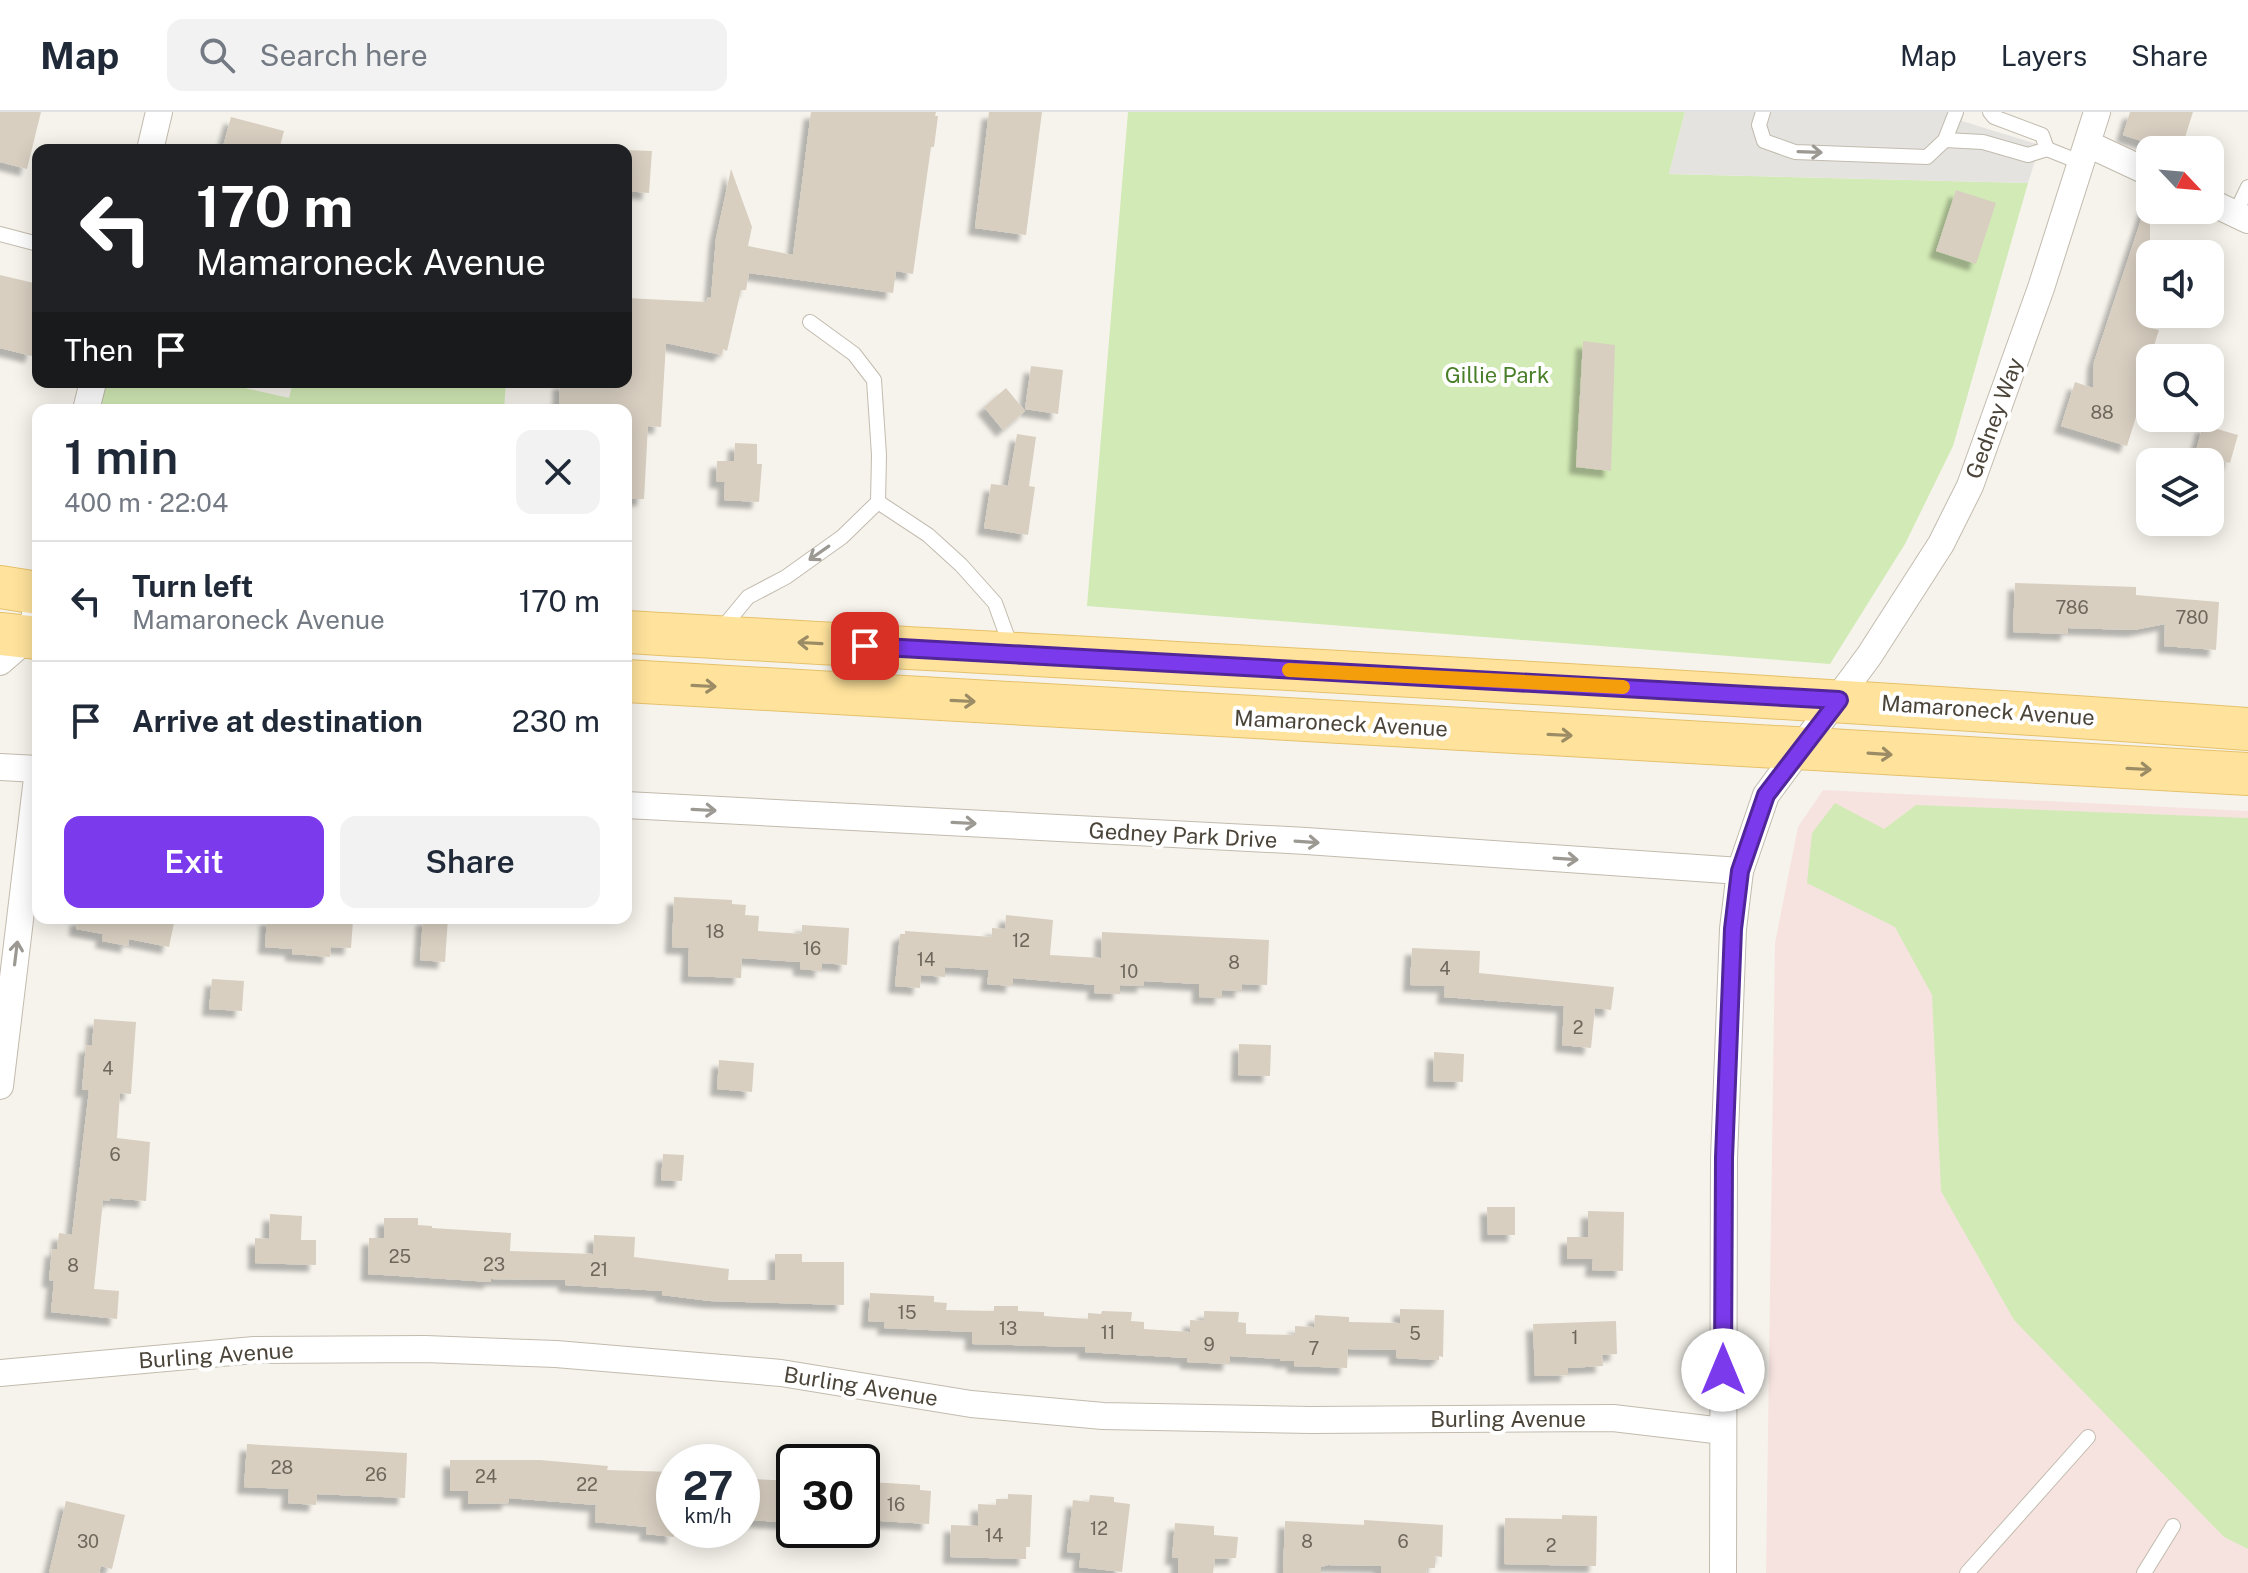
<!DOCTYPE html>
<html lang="en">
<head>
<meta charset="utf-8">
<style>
	:root { --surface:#fff; --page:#f2f2f3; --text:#1f2937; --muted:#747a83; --line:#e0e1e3; --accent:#7c3aed }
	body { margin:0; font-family:"Public Sans",sans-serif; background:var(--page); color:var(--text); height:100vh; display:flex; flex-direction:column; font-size:30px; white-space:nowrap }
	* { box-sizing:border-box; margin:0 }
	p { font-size:26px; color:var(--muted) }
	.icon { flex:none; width:44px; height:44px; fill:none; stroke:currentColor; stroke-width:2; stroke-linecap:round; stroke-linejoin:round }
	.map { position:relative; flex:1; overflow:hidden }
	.sheet { position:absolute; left:32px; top:292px; width:600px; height:520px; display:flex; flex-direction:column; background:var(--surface); border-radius:16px; box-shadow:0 4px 20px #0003 }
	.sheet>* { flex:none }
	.hud { position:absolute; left:32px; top:32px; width:600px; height:244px; border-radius:16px; box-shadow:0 4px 20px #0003; background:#202124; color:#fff; overflow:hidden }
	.needle { width:52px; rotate:116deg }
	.controls { position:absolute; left:2136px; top:24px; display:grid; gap:16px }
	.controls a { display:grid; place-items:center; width:88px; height:88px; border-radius:16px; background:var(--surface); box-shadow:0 4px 20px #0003; font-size:40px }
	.speed { position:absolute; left:656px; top:1332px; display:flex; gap:16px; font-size:40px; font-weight:700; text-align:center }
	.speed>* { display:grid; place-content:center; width:104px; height:104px; border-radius:50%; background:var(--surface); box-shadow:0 4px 20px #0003; line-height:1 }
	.speed small { font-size:20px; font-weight:400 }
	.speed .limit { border:4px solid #111; border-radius:12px; background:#fff; color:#111 }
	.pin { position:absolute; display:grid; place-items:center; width:68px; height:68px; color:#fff; margin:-34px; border-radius:16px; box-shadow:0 4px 12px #0006 }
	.me { position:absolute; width:88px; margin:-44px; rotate:0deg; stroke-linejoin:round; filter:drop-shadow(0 0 6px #0008) }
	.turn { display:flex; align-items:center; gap:28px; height:168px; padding:0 32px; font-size:36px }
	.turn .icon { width:104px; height:104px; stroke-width:2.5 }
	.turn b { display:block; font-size:56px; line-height:68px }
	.then { display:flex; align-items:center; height:76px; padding:0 32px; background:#0003; gap:16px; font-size:30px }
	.round { display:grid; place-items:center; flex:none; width:84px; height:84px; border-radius:16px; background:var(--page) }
	.summary { display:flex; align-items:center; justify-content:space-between; height:136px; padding:0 32px }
	h1 { font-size:48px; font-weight:600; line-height:60px }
	.action { display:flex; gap:16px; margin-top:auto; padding:16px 32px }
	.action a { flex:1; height:92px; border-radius:16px; background:var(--accent); color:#fff; font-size:32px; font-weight:600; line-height:92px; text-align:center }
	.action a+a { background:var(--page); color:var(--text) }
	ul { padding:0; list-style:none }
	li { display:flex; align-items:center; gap:24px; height:120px; padding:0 32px; border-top:2px solid var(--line) }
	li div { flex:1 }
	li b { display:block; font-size:30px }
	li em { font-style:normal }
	header { display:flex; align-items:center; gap:48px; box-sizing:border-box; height:112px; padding:0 40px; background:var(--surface); border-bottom:2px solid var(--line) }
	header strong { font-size:38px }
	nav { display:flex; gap:44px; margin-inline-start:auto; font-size:28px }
	.search { width:560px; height:72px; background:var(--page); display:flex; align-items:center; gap:20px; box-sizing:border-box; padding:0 28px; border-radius:16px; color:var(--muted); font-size:30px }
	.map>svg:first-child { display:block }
	.medical { fill:#f6e3e0 }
	.green { fill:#d2eab5 }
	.parking { fill:#e5e3e0 }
	.building { fill:#d8cfc1; filter:url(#shadow) }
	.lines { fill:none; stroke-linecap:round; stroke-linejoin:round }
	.lane-casing { stroke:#c2bbae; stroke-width:16 }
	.street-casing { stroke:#c2bbae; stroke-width:28 }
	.primary-casing { stroke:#e6c16a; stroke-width:44 }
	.lane { stroke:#fff; stroke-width:14 }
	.street { stroke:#fff; stroke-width:26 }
	.primary { stroke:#ffe39c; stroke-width:42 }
	.oneway { stroke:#9c9892 }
	.oneway2 { stroke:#9c8c66 }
	.route-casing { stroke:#51269a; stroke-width:20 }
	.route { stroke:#7c3aed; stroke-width:14 }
	.slow { stroke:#f59e0b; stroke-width:14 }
	.labels { text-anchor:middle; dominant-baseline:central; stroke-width:8; stroke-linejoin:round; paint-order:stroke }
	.number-label { font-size:18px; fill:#6e675b }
	.park-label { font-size:22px; fill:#4a7f2a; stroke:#fff }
	.street-label { font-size:22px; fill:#4b4439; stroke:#fff }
</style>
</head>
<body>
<header>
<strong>Map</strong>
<div class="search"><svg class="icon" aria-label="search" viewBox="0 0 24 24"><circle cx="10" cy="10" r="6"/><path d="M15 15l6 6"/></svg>Search here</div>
<nav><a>Map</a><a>Layers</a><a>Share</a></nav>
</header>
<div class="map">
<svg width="2248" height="1461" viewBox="0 0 2248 1461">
	<defs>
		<filter id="shadow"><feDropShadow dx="-7" dy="7" stdDeviation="2" flood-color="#0004"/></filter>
	</defs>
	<rect width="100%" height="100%" fill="#f6f3ec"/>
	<path class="medical" d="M1823,678L2248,699V1461H1766L1775,831L1798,715Z"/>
	<g class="green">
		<path d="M1128,0H1685L1669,62L2028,71L1953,334L1905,432L1830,552L1087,494Z"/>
		<path d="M93,270H218L289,286L293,270H506L504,298H86Z"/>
		<path d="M1835,691L1884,717L1916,693L2248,706V1437L2224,1425L2014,1208L1941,1079L1932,883L1895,815L1807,771L1812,721Z"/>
	</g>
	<path class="parking" d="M1685,0H1964L1962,9L2040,33L2028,71L1669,62Z"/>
	<g class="building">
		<path d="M0,0H41L27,57L0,50Z"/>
		<path d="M811,0H936L935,4H938L934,35H931L913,162L896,159L893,181L749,161L746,178H741L727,239L723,237L722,243L666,231L661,315L648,314L644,387H626V298H559L560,270H626V186L706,190L708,185L711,186L716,126L731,57L752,115L748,134L793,143Z"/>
		<path d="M989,0H1042L1026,123L975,116Z"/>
		<path d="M2130,0H2193L2181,38H2145L2148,31L2123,23Z"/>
		<path d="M231,5L284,19L279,38H222Z"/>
		<path d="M626,38L652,39L649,81L626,79Z"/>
		<path d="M1956,78L1996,91L1976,152L1936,139Z"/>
		<path d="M2146,93H2150V216L2159,218L2136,290L2140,292L2127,334L2061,314L2075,270L2093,276L2094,250Z"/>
		<path d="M0,163L38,172V220L32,244L0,236Z"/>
		<path d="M1583,229L1615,233L1611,359L1576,355Z"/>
		<path d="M1031,254L1063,258L1058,302L1025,297Z"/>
		<path d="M1006,276L1025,299L1003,318L984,295Z"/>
		<path d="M2203,313L2238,323L2230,351L2195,342Z"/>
		<path d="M1017,322L1036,325L1029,374L1035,375L1028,423L984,416L991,372L1008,374Z"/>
		<path d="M735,331L757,332V352H762L759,390L724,388L725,370L716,369L717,349H734Z"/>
		<path d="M2015,471L2136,475V483L2219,490L2216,538L2164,534L2165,512L2134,518L2068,516V522L2013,520Z"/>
		<path d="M674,785L732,788V792L746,793L745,803L759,804L758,819L802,822V813L849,816L847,853L822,851V859L800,857V850L742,846L741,866L688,864L689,836L672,835Z"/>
		<path d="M1006,803L1053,808L1050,843L1101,846L1102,820L1269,828L1267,873L1242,872V879L1222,878V886L1199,885V872L1144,869V874L1120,873V882L1094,881L1095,873L1013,866V874L987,872L989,858L945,855V865L921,863L920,876L895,874L900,822H905V819L992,825V816L1005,817Z"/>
		<path d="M77,806H147L174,811L169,835L129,827L128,834L102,829L103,822L76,817Z"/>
		<path d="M267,806H331L353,809L351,836L331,835L330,845L292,842V837L265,835Z"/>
		<path d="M423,806H448L445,850L420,848Z"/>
		<path d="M1412,836L1480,839L1479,861L1614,875L1611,898L1595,896L1591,936L1562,933L1564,894L1444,885L1445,874L1410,873Z"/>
		<path d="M212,867L244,869L242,899L209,897Z"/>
		<path d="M94,907L136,910L131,982L120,981L117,1026L150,1030L146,1089L110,1086V1089L103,1088L94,1177L119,1179L117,1207L51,1200L54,1169L49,1168L52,1137L57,1138L59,1121L72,1123L89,978H82L86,933L92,934Z"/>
		<path d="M1239,932L1271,933L1270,964L1238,963Z"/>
		<path d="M1434,940L1464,942L1463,970L1433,969Z"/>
		<path d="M719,948L754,951L752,980L717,977Z"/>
		<path d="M663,1042L684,1043L682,1069L661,1068Z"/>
		<path d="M1487,1095H1515V1123H1488Z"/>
		<path d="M1588,1099L1624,1100L1623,1159L1592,1158L1593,1147H1567V1125H1588Z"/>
		<path d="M270,1102L302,1104L301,1128H316V1153L255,1151V1126L269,1127Z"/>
		<path d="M384,1106H418V1113L432,1114V1116L511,1121L510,1139L593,1142L594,1123L635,1125L634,1145L729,1157L728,1168H775V1142H802V1150H844V1193L710,1189L662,1183V1179L565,1173V1168L491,1167V1170L368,1162L369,1126H384Z"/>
		<path d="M870,1181L934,1184V1190L947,1191L946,1198L994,1199V1194H1018V1199L1044,1200V1204L1088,1207V1201L1101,1202L1102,1199L1132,1200L1131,1209L1144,1210V1217L1190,1220V1208L1204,1209V1199L1239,1200L1238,1210L1246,1211V1222L1295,1223V1214L1314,1215L1315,1203L1349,1205V1210L1400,1211V1197L1444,1198L1443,1245L1439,1244V1248L1396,1246V1238L1348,1237L1347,1256L1294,1254V1249H1280L1281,1247L1230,1244V1252L1187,1250V1246L1085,1240V1235L972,1232V1220L884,1216L885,1210L868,1209Z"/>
		<path d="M1616,1209L1617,1242L1602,1243L1603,1254L1568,1256V1263L1535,1264L1533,1212Z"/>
		<path d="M247,1332L407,1341L405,1386L317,1382L316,1393L288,1391L289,1377L244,1375Z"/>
		<path d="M450,1348H540L608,1354L607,1358L674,1360V1425L646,1422L647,1415L595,1410L596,1393L509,1386V1391L468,1392V1379H450Z"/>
		<path d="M753,1367L794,1369V1411L749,1408Z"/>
		<path d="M870,1370L920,1373V1378L931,1379L929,1412L865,1408L862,1405V1374H870Z"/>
		<path d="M1008,1382L1032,1383L1030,1435H1026V1447L950,1445L951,1413L978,1414V1392L996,1393V1387H1008Z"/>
		<path d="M1090,1383L1114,1385V1390L1130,1392L1122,1460L1079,1455L1081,1441L1067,1440L1073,1388L1089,1390Z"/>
		<path d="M66,1389L125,1403L112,1457L101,1454L99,1461H49Z"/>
		<path d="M1562,1403L1597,1404L1596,1454L1504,1452L1505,1406L1562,1407Z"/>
		<path d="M1364,1408L1443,1413L1442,1445L1435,1444V1456H1427L1426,1461H1381V1454L1328,1453L1321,1455V1461H1283L1285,1409L1364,1413Z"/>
		<path d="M1175,1411L1214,1414V1423L1238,1425L1236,1446L1215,1447L1213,1461H1178V1446H1172Z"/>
	</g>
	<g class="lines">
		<g class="lane-casing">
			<g id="lane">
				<path d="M1763,0L1759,13L1764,29L1795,40L1927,45L1945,28L1956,0"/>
				<path d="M1945,28L1983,30L2028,43L2047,37L2042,23L1994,5L1990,0"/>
				<path d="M2047,37L2082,51"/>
				<path d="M2235,102L2248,75"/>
				<path d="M0,122L38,132"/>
				<path d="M878,390L928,423L961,453L995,491L1011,535"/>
				<path d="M720,519L748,485L786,465L842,425L878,390L879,343L874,268L854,242L810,210"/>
				<path d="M1967,1461L2088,1325"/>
				<path d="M2144,1461L2173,1414"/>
			</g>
		</g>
		<g class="street-casing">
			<g id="street">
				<path d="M2088,32L2150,61"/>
				<path d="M150,38L159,0"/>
				<path d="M2210,90L2248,108"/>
				<path d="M86,298L93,270"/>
				<path d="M0,550L29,525L38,492"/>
				<path d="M0,655L38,657"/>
				<path d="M626,693L1306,729L1740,759"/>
				<path d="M0,974L38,658"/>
				<path d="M0,1261L254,1238L425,1237L556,1242L781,1261L971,1292L1103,1304L1311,1308L1613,1306L1723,1319"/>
				<path d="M1723,1461L1724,1046L1733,817L1740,759L1766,683L1869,544L1941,432L1970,374L2041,176L2097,0"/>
			</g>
		</g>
		<g class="primary-casing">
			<g id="primary">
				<path d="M0,475L38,481"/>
				<path d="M626,520C1167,551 1708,578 2248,617"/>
				<path d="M0,522L38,526"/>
				<path d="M626,569L2248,662"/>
			</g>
		</g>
		<use href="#lane" class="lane"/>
		<use href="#street" class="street"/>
		<use href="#primary" class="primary"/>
	</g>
	<defs><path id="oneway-shaft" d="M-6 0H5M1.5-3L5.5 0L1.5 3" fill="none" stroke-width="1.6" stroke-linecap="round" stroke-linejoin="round" transform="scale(2)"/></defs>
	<g class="oneway">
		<use href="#oneway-shaft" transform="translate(1810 40) rotate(2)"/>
		<use href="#oneway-shaft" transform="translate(819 441) rotate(145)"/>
		<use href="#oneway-shaft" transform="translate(704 698) rotate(3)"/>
		<use href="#oneway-shaft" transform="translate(964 711) rotate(3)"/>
		<use href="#oneway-shaft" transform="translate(1307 730) rotate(4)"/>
		<use href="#oneway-shaft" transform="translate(1566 747) rotate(4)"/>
		<use href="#oneway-shaft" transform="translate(16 841) rotate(-83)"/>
	</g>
	<g class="oneway2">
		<use href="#oneway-shaft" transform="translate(810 531) rotate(-177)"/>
		<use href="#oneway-shaft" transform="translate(704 574) rotate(3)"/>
		<use href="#oneway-shaft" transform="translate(963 589) rotate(3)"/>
		<use href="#oneway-shaft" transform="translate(1560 623) rotate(3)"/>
		<use href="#oneway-shaft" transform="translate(1880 642) rotate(4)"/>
		<use href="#oneway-shaft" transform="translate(2139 657) rotate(3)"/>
	</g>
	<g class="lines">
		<g class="route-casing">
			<path id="route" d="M865,534L1839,588L1766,683L1740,759L1733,817L1724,1046L1723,1258"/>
		</g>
		<use href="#route" class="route"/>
		<path class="slow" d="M1289,558L1623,575"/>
	</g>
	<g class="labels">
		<g class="number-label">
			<text x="2102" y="300">88</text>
			<text x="2072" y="495">786</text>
			<text x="2192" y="505">780</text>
			<text x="715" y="819">18</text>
			<text x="1021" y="828">12</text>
			<text x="812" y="836">16</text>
			<text x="926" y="847">14</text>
			<text x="1234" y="850">8</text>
			<text x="1445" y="856">4</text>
			<text x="1129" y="859">10</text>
			<text x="1578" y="915">2</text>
			<text x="108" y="956">4</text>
			<text x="115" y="1042">6</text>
			<text x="400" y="1144">25</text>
			<text x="494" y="1152">23</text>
			<text x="73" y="1153">8</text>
			<text x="599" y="1157">21</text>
			<text x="907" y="1200">15</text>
			<text x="1008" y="1216">13</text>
			<text x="1108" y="1220">11</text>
			<text x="1415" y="1221">5</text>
			<text x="1575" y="1225">1</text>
			<text x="1209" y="1232">9</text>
			<text x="1314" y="1236">7</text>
			<text x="282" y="1355">28</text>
			<text x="376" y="1362">26</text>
			<text x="486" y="1364">24</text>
			<text x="587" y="1372">22</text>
			<text x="896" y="1392">16</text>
			<text x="1099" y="1416">12</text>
			<text x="994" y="1423">14</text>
			<text x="88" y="1429">30</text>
			<text x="1307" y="1429">8</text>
			<text x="1403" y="1429">6</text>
			<text x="1551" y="1433">2</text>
		</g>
		<g class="park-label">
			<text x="1497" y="263">Gillie Park</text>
		</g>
		<g class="street-label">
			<text transform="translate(1994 306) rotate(-70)">Gedney Way</text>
			<text transform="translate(1988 598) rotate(4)">Mamaroneck Avenue</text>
			<text transform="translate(1341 611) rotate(3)">Mamaroneck Avenue</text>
			<text transform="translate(1183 723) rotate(3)">Gedney Park Drive</text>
			<text transform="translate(216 1243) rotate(-4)">Burling Avenue</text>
			<text transform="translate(861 1274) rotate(9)">Burling Avenue</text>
			<text x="1508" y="1307">Burling Avenue</text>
		</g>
	</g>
</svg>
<div class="controls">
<a><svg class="needle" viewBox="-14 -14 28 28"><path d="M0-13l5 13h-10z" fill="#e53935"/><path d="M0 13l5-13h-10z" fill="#747a83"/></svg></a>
<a><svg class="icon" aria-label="sound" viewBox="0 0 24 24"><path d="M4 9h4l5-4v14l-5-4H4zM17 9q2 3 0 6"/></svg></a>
<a><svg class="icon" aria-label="search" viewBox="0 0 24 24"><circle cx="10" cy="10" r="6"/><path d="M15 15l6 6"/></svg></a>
<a><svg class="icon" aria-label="layers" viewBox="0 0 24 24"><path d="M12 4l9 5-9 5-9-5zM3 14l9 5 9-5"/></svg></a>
</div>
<div class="speed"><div>27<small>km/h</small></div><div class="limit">30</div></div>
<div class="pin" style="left:865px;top:534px;background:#d93025"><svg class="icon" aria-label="arrive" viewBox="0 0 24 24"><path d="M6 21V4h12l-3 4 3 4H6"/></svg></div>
<svg class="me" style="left:1723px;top:1258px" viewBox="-20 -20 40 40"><circle r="19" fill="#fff"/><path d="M0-13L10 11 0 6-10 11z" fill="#7c3aed"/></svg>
<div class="hud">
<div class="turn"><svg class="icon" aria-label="left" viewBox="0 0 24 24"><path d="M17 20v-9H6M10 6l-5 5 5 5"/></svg><div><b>170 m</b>Mamaroneck Avenue</div></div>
<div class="then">Then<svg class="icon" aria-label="arrive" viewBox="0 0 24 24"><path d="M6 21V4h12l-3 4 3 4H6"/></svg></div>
</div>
<section class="sheet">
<div class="summary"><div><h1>1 min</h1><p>400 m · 22:04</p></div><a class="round"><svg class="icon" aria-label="close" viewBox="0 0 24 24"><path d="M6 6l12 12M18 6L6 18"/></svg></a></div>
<ul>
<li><svg class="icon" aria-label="left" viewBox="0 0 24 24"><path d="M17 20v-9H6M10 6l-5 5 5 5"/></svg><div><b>Turn left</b><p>Mamaroneck Avenue</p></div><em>170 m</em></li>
<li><svg class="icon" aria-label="arrive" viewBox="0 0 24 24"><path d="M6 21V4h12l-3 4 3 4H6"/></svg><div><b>Arrive at destination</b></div><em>230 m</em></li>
</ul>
<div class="action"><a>Exit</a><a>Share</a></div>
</section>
</div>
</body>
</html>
